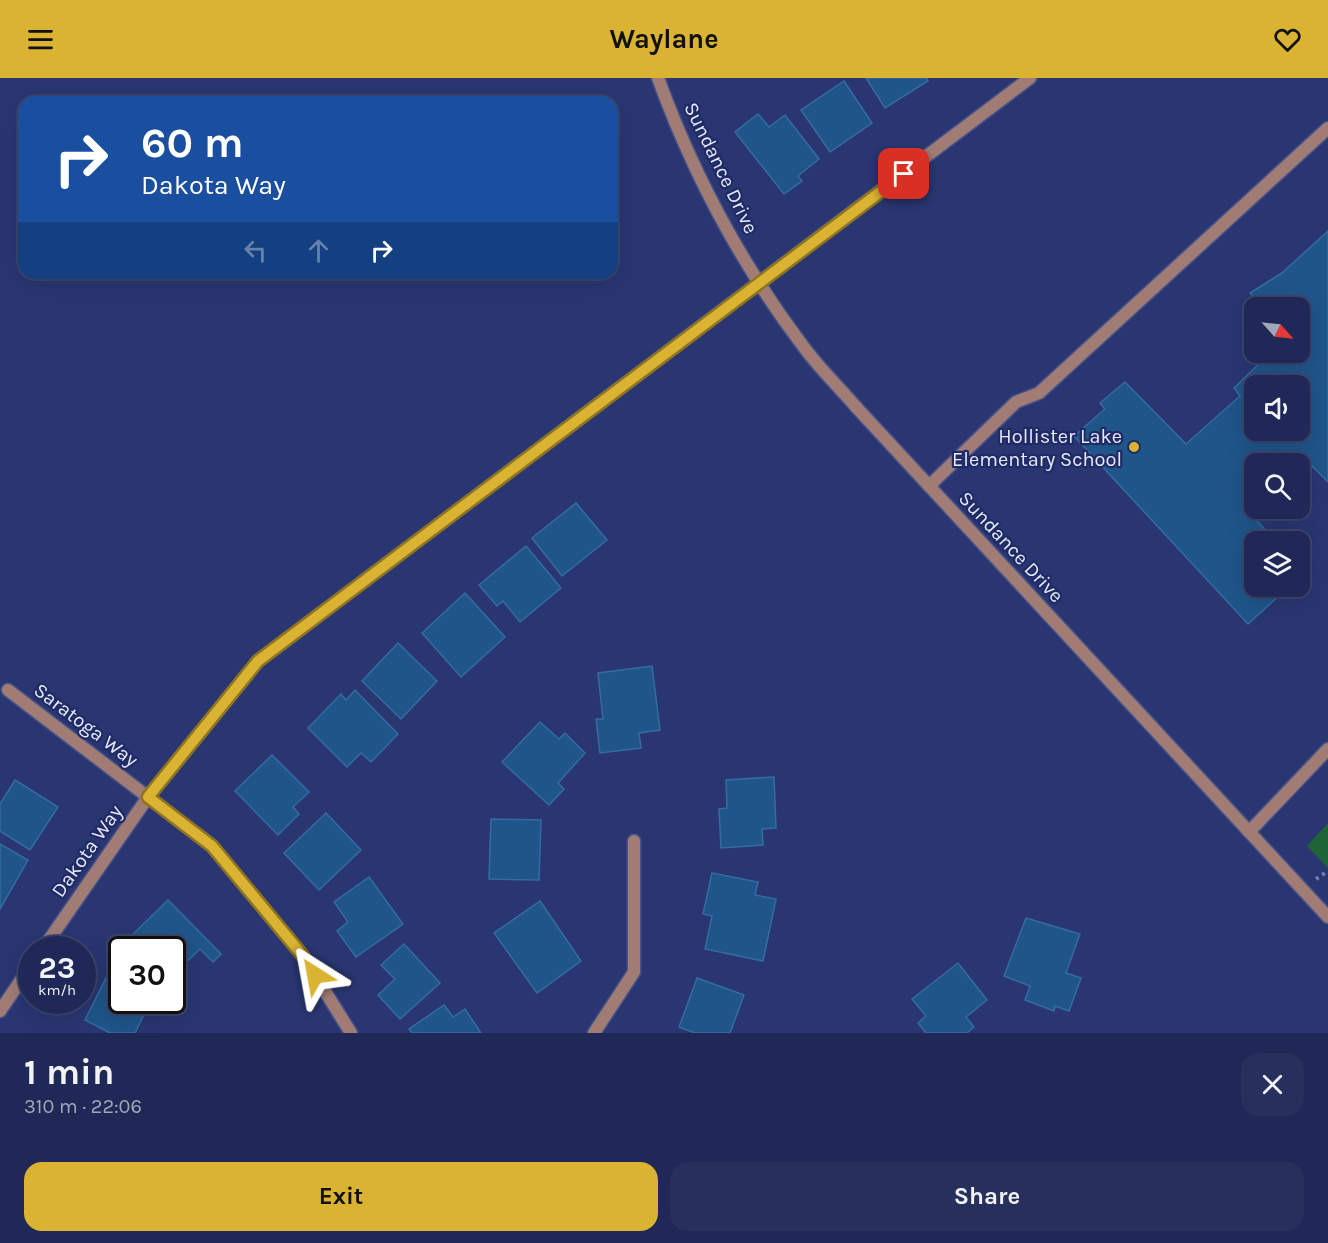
<!DOCTYPE html>
<html lang="en">
<head>
<meta charset="utf-8">
<style>
	:root { --surface:#1f2856; --page:#27305c; --text:#f1f3f6; --muted:#a1a6b9; --line:#3c446c; --accent:#dab333 }
	body { margin:0; font-family:Karla,sans-serif; background:var(--page); color:var(--text); height:100vh; display:flex; flex-direction:column; font-size:22px; white-space:nowrap }
	* { box-sizing:border-box; margin:0 }
	p { font-size:20px; color:var(--muted) }
	.icon { flex:none; width:33px; height:33px; fill:none; stroke:currentColor; stroke-width:2; stroke-linecap:round; stroke-linejoin:round }
	.map { position:relative; height:955px; overflow:hidden }
	.side { display:flex; flex-direction:column; background:var(--surface); flex:1 }
	.side>* { flex:none }
	.top-card { position:absolute; left:18px; top:18px; width:600px; height:183px; border-radius:18px; box-shadow:0 6px 24px #0002,0 0 0 2px var(--line); background:#1a4fa0; color:#fff; overflow:hidden }
	.needle { width:39px; rotate:117deg }
	.buttons { position:absolute; left:1244px; top:219px; display:grid; gap:12px }
	.buttons a { display:grid; place-items:center; width:66px; height:66px; border-radius:12px; background:var(--surface); box-shadow:0 6px 24px #0002,0 0 0 2px var(--line); font-size:30px }
	.speed { position:absolute; left:18px; top:858px; display:flex; gap:12px; font-size:30px; font-weight:700; text-align:center }
	.speed>* { display:grid; place-content:center; width:78px; height:78px; border-radius:50%; background:var(--surface); box-shadow:0 6px 24px #0002,0 0 0 2px var(--line); line-height:1 }
	.speed small { font-size:15px; font-weight:400 }
	.speed .limit { border:3px solid #111; border-radius:9px; background:#fff; color:#111 }
	.pin { position:absolute; display:grid; place-items:center; width:51px; height:51px; color:#fff; margin:-26px; border-radius:12px; box-shadow:0 3px 9px #0006 }
	.me { position:absolute; width:66px; margin:-33px; rotate:326deg; stroke-linejoin:round; filter:drop-shadow(0 0 4px #0008) }
	.turn { display:flex; align-items:center; gap:21px; height:126px; padding:0 24px; font-size:27px }
	.turn .icon { width:78px; height:78px; stroke-width:2.5 }
	.turn b { display:block; font-size:42px; line-height:51px }
	.lanes { display:flex; align-items:center; height:57px; padding:0 24px; background:#0003; justify-content:center; gap:30px; direction:ltr }
	.lanes .off { opacity:.35 }
	.round { display:grid; place-items:center; flex:none; width:63px; height:63px; border-radius:18px; background:var(--page) }
	.overview { display:flex; align-items:center; justify-content:space-between; height:102px; padding:0 24px }
	h1 { font-size:36px; font-weight:700; line-height:45px }
	.button { display:flex; gap:12px; margin-top:auto; padding:12px 24px }
	.button a { flex:1; height:69px; border-radius:18px; background:var(--accent); color:#111; font-size:24px; font-weight:700; line-height:69px; text-align:center }
	.button a+a { background:var(--page); color:var(--text) }
	header { display:flex; justify-content:space-between; align-items:center; height:78px; padding:0 24px; background:var(--accent); color:#111; font-size:27px; font-weight:700 }
	.map>svg:first-child { display:block }
	.green { fill:#1e6436 }
	.building { fill:#1f5589; stroke:#366ba1; stroke-width:1.5; fill-rule:evenodd }
	.lines { fill:none; stroke-linecap:round; stroke-linejoin:round }
	.service-casing { stroke:#475388; stroke-width:15 }
	.minor-casing { stroke:#475388; stroke-width:15 }
	.path { stroke:#747ea8; stroke-width:4; stroke-dasharray:3 4.5; stroke-linecap:butt }
	.service { stroke:#a07c75; stroke-width:12 }
	.minor { stroke:#a07c75; stroke-width:12 }
	.route-casing { stroke:#8e7421; stroke-width:15 }
	.route { stroke:#dab333; stroke-width:10 }
	.poi-dot { fill:#dab333; stroke:#202b66; stroke-width:2 }
	.labels { text-anchor:middle; dominant-baseline:central; stroke-width:4.5; stroke-linejoin:round; paint-order:stroke }
	.street-label { font-size:20px; fill:#e5eaf9; stroke:#202b66 }
	.poi-label { font-size:20px; fill:#e5eaf9; stroke:#202b66; text-anchor:end }
</style>
</head>
<body>
<header><svg class="icon" aria-label="menu" viewBox="0 0 24 24"><path d="M4 6h16M4 12h16M4 18h16"/></svg>Waylane<svg class="icon" aria-label="heart" viewBox="0 0 24 24"><path d="M12 20l-8-8c-3-5 5-10 8-4 3-6 11-1 8 4z"/></svg></header>
<div class="map">
<svg width="1328" height="955" viewBox="0 0 1328 955">
	<rect width="100%" height="100%" fill="#293672"/>
	<path class="green" d="M1328,745V790L1307,768Z"/>
	<g class="building">
		<path d="M866,0H927L928,3L885,30Z"/>
		<path d="M844,3L872,45L830,74L801,32Z"/>
		<path d="M758,36L769,49L785,37L819,81L798,98L802,103L784,116L735,54Z"/>
		<path d="M1328,153V404L1305,381L1299,386H1254V429L1249,434L1276,464H1254V508H1290L1248,546L1074,358L1105,331L1100,325L1125,304L1186,366L1240,318L1234,310L1271,274H1299V230H1263L1250,215L1282,195ZM1254,308H1299V352H1254Z"/>
		<path d="M576,425L607,462L562,498L532,460Z"/>
		<path d="M526,468L561,510L520,544L503,523L497,528L479,507Z"/>
		<path d="M465,515L505,559L461,599L422,555Z"/>
		<path d="M398,565L437,603L401,641L362,603Z"/>
		<path d="M652,588L660,652L639,655L641,670L600,675L596,641H603L598,595Z"/>
		<path d="M355,612L398,656L371,684L361,675L347,689L308,650L341,616L346,622Z"/>
		<path d="M540,644L559,661L565,655L585,675L558,705L564,711L549,727L502,684Z"/>
		<path d="M272,677L309,714L293,729L299,736L278,757L235,713Z"/>
		<path d="M774,699L776,750L762,751L763,767L721,770L719,731L727,730L726,702Z"/>
		<path d="M15,702L58,729L30,772L0,753V726Z"/>
		<path d="M326,735L361,772L319,812L284,775Z"/>
		<path d="M491,741L541,742L539,802L489,801Z"/>
		<path d="M0,766L28,782L0,831Z"/>
		<path d="M712,795L758,804L755,817L776,821L763,883L705,871L712,838L703,836Z"/>
		<path d="M369,799L403,846L356,879L337,853L348,844L334,824Z"/>
		<path d="M168,822L221,876L213,884L200,871L172,898V872H127L122,867Z"/>
		<path d="M540,823L581,883L537,915L494,855Z"/>
		<path d="M1026,840L1080,856L1066,895L1081,900L1069,933L1055,928L1054,933L1025,922L1030,908L1004,898Z"/>
		<path d="M404,866L440,905L400,941L378,917L395,901L381,887Z"/>
		<path d="M958,885L987,922L966,939L974,949L967,955H926L918,945L926,938L912,921Z"/>
		<path d="M110,892L122,898V922H151L135,955H110L85,942Z"/>
		<path d="M697,900L744,917L730,955H695L679,949Z"/>
		<path d="M444,927L453,939L465,931L481,955H412L409,951Z"/>
	</g>
	<g class="lines">
		<g class="service-casing">
			<g id="service">
				<path d="M929,408L1016,324L1039,315L1328,50"/>
				<path d="M1249,754L1328,671"/>
			</g>
		</g>
		<g class="minor-casing">
			<g id="minor">
				<path d="M658,0C693,96 741,186 803,268C819,290 839,309 857,330L1328,839"/>
				<path d="M8,612L212,768L303,878L351,955"/>
				<path d="M42,872L148,719L258,583L1030,0"/>
				<path d="M0,933L32,886"/>
				<path d="M594,955L634,894V763"/>
			</g>
		</g>
		<path class="path" d="M1316,801L1328,793"/>
		<use href="#service" class="service"/>
		<use href="#minor" class="minor"/>
	</g>
	<g class="lines">
		<g class="route-casing">
			<path id="route" d="M315,897L303,878L212,768L148,719L258,583L904,96"/>
		</g>
		<use href="#route" class="route"/>
	</g>
	<circle class="poi-dot" cx="1134" cy="369" r="6"/>
	<g class="labels">
		<g class="street-label">
			<text transform="translate(721 90) rotate(64)">Sundance Drive</text>
			<text transform="translate(1011 469) rotate(47)">Sundance Drive</text>
			<text transform="translate(86 647) rotate(37)">Saratoga Way</text>
			<text transform="translate(87 773) rotate(-55)">Dakota Way</text>
		</g>
		<g class="poi-label">
			<text x="1122" y="358">Hollister Lake<tspan x="1122" dy="23">Elementary School</tspan></text>
		</g>
	</g>
</svg>
<div class="buttons">
<a><svg class="needle" viewBox="-14 -14 28 28"><path d="M0-13l5 13h-10z" fill="#e53935"/><path d="M0 13l5-13h-10z" fill="#a1a6b9"/></svg></a>
<a><svg class="icon" aria-label="sound" viewBox="0 0 24 24"><path d="M4 9h4l5-4v14l-5-4H4zM17 9q2 3 0 6"/></svg></a>
<a><svg class="icon" aria-label="search" viewBox="0 0 24 24"><circle cx="10" cy="10" r="6"/><path d="M15 15l6 6"/></svg></a>
<a><svg class="icon" aria-label="layers" viewBox="0 0 24 24"><path d="M12 4l9 5-9 5-9-5zM3 14l9 5 9-5"/></svg></a>
</div>
<div class="speed"><div>23<small>km/h</small></div><div class="limit">30</div></div>
<div class="pin" style="left:904px;top:96px;background:#d93025"><svg class="icon" aria-label="arrive" viewBox="0 0 24 24"><path d="M6 21V4h12l-3 4 3 4H6"/></svg></div>
<svg class="me" style="left:315px;top:897px" viewBox="-20 -20 40 40"><path d="M0-17L14 15 0 8-14 15z" fill="#dab333" stroke="#fff" stroke-width="4"/></svg>
<div class="top-card">
<div class="turn"><svg class="icon" aria-label="right" viewBox="0 0 24 24"><path d="M7 20v-9h11M14 6l5 5-5 5"/></svg><div><b>60 m</b>Dakota Way</div></div>
<div class="lanes"><svg class="icon off" aria-label="left" viewBox="0 0 24 24"><path d="M17 20v-9H6M10 6l-5 5 5 5"/></svg><svg class="icon off" aria-label="ahead" viewBox="0 0 24 24"><path d="M12 20V5M6 11l6-6 6 6"/></svg><svg class="icon" aria-label="right" viewBox="0 0 24 24"><path d="M7 20v-9h11M14 6l5 5-5 5"/></svg></div>
</div>
</div>
<section class="side">
<div class="overview"><div><h1>1 min</h1><p>310 m · 22:06</p></div><a class="round"><svg class="icon" aria-label="close" viewBox="0 0 24 24"><path d="M6 6l12 12M18 6L6 18"/></svg></a></div>
<div class="button"><a>Exit</a><a>Share</a></div>
</section>
</body>
</html>
